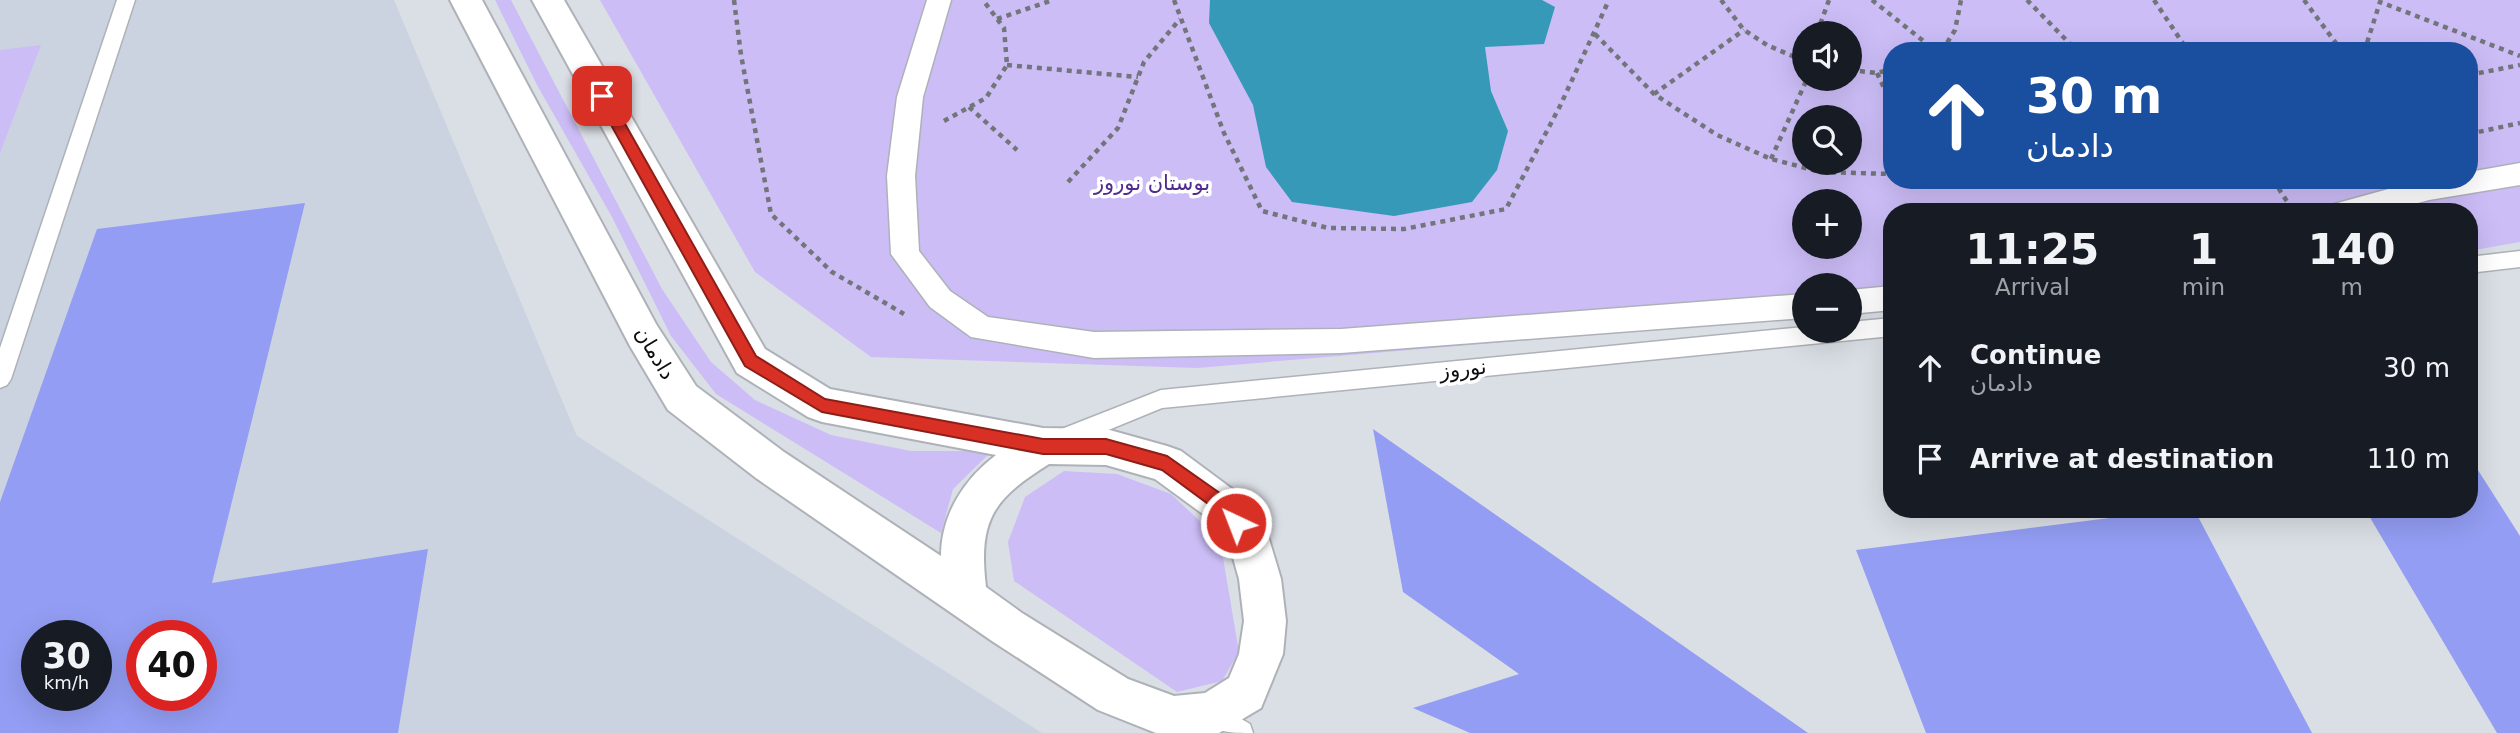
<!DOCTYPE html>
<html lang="en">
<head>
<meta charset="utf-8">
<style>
	:root { --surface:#171b24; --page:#242831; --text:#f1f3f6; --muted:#9ea1a6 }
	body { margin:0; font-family:"DejaVu Sans","Noto Sans Arabic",sans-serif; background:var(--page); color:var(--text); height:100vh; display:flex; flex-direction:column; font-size:26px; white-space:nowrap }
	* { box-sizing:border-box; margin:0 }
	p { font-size:23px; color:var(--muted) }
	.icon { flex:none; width:38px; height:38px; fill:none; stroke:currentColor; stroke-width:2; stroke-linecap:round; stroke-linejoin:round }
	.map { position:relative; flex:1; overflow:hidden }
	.side { position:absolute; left:1883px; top:203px; width:595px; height:315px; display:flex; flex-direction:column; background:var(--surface); border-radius:28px; box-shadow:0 7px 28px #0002 }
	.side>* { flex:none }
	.hud { position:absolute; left:1883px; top:42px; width:595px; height:147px; border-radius:28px; box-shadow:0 7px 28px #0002; background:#1a4fa0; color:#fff; overflow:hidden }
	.buttons { position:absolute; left:1792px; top:21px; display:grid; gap:14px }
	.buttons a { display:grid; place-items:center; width:70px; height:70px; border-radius:50%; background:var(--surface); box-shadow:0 7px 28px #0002; font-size:35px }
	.speed { position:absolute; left:21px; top:620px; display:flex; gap:14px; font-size:35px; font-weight:700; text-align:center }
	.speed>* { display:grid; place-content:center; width:91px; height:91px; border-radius:50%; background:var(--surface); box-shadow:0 7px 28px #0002; line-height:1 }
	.speed small { font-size:18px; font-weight:400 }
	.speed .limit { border:10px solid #d22; background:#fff; color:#111 }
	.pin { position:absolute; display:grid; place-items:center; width:60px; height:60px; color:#fff; margin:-30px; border-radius:14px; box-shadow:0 4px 10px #0006 }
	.me { position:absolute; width:77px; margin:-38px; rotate:317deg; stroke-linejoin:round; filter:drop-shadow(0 0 5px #0008) }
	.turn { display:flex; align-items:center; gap:24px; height:147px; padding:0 28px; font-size:32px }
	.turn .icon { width:91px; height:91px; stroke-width:2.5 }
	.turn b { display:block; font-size:49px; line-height:60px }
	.eta { display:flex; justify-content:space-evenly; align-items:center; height:119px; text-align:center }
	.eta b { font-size:42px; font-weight:700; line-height:49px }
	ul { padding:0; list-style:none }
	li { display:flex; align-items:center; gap:21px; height:91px; padding:0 28px }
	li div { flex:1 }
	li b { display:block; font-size:26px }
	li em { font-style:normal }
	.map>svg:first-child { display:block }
	.built { fill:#cbd3e0; fill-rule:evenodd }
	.green { fill:#ccbdf7; fill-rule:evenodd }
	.water { fill:#3699b7 }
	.building { fill:#939df3; fill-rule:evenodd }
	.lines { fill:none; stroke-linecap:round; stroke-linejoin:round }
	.service-casing { stroke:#aeb2b8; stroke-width:3 }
	.pedestrian-casing { stroke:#aeb2b8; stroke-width:3 }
	.tertiary-casing { stroke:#aeb2b8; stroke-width:4 }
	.path { stroke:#727579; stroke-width:4.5; stroke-dasharray:5 5; stroke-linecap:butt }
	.service { fill:#fff; fill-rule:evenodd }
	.pedestrian { fill:#fff; fill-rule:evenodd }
	.tertiary { fill:#fff; fill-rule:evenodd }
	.route { fill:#d93025; stroke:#8d1f18; stroke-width:2 }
	.labels { text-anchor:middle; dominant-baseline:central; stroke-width:7; stroke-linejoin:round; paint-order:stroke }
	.park-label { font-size:21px; fill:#522b8e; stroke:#fff }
	.street-label { font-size:21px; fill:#0c0e10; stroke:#fff }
</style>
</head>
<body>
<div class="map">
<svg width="2520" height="733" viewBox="0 0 2520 733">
	<rect width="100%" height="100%" fill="#dadfe5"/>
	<path class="built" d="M0,0H394L577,436L1042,733H0ZM37,635H96V695H37ZM142,635H201V695H142Z"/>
	<g class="green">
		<path d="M495,0H511L662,289L711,362L755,400L831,435L911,451H992L953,489L941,533L716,394L671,336L612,217L537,85Z"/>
		<path d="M600,0H2520V242L2469,251V212H1892V310L1850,313V285H1804V317L1197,368L871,357L755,272ZM1804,33H1850V79H1804ZM1892,51H2469V180H1892ZM1804,117H1850V163H1804ZM1804,201H1850V247H1804Z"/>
		<path d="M41,45L0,153V50Z"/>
		<path d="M1064,471L1117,474L1171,494L1220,540L1239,652L1222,681L1177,692L1014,581L1008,542L1025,497Z"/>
	</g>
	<path class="water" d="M1210,0H1542L1555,7L1544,44L1485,47L1491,91L1508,131L1497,170L1472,202L1394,216L1292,202L1266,167L1253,105L1209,23Z"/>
	<g class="building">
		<path d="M305,203L212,583L428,549L398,733H0V502L97,229ZM37,635H96V695H37ZM142,635H201V695H142Z"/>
		<path d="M1373,429L1808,733H1470L1413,708L1519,674L1403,592Z"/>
		<path d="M2469,456L2520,536V733H2497L2365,509H2469Z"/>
		<path d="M2181,509H2194L2312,733H1926L1856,550Z"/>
	</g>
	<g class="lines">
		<g class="service-casing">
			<g id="service">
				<path d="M117,0H135L11,379L7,385L0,388V348Z"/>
				<path d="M2520,251V267L2469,273V257Z"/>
				<path d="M1892,318V336L1162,408L1062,449L1054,446L1051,439L1054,432L1161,390L1804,327V331H1850V322Z"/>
				<path d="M1212,702L1250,724L1253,733C1232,733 1209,733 1200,714L1203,706Z"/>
			</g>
		</g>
		<g class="pedestrian-casing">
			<g id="pedestrian">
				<path d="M927,0H951L923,97L915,176L919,251L950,291L988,317L1094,332L1341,329L1804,294V318L1341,353L1094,358L971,337L930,307L891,254L887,176L897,97Z"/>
				<path d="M2520,163V185L2429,200L2385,212H2330L2334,204L2421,180H2469V172Z"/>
				<path d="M1892,286V310L1850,314V290Z"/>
			</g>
		</g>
		<g class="tertiary-casing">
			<path id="tertiary" d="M450,0H482L656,324L696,386L784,452L941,556C941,515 964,479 996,455L822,422L808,417L737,373L532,0H564L765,349L830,389L1043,428L1106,429L1167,446L1181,451L1239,494L1263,526L1269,539L1281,579L1286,621L1283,654L1261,708L1219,733H1156L1098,710L992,641L756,478L668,410L630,346ZM1049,464L1106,465L1155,479L1211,520L1230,547L1239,579L1244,621L1239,654L1229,678L1205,693L1174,696L1128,679L1022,613L986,587C978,520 993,499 1049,464Z"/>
		</g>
		<g class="path">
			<path d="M734,0L741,55L771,214L832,272L904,314"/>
			<path d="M1174,0L1224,133L1262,211L1328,228L1404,229L1506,209L1560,106L1609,0"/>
			<path d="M1721,0L1744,30L1767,45L1804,61"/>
			<path d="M1872,0L1936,51"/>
			<path d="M2027,0L2077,51"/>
			<path d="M2154,0L2188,51"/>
			<path d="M2304,0L2341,50"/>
			<path d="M997,19L1053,0"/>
			<path d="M1817,33L1829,0"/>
			<path d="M1595,34L1654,94L1717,135L1771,159L1821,172L1892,174"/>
			<path d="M1942,51L1955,30L1961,0"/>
			<path d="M2320,51L2366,46L2380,2L2520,56"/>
			<path d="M1007,65L1138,77"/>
			<path d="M1850,70L1877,73L1892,69"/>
			<path d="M1877,73L1892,105"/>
			<path d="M2469,75L2520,65"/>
			<path d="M1654,94L1744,30"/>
			<path d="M969,107L1017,150"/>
			<path d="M944,121L986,98L1007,65L1004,28L983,0"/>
			<path d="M2469,134L2520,123"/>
			<path d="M1771,159L1807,79"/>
			<path d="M2273,180L2294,212"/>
			<path d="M1068,182L1118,128L1144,62L1180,19"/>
		</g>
		<use href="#service" class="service"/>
		<use href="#pedestrian" class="pedestrian"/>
		<use href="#tertiary" class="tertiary"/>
	</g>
	<path class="route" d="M602,91L607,92L756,356L825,399L1043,439H1106L1167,456L1231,501L1245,523L1242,528L1236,531L1230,528L1219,512L1162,470L1106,454H1043L822,412L745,366L595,96Z"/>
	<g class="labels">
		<g class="park-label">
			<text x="1152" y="183">بوستان نوروز</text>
		</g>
		<g class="street-label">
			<text transform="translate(655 353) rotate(59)">دادمان</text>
			<text transform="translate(1463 369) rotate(-6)">نوروز</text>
		</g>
	</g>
</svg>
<div class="buttons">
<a><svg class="icon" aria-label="sound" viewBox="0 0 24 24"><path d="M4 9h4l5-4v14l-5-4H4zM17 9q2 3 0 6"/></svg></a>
<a><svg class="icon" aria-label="search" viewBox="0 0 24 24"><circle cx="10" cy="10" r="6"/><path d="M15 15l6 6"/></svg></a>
<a>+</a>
<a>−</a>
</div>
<div class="speed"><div>30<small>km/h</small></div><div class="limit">40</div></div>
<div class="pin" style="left:602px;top:96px;background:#d93025"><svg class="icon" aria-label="arrive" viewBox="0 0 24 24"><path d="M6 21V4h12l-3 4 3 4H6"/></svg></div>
<svg class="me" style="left:1236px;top:523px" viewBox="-20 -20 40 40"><circle r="17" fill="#d93025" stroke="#fff" stroke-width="3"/><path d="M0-11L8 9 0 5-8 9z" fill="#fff"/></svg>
<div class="hud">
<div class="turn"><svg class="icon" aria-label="ahead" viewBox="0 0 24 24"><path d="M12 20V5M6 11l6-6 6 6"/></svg><div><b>30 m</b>دادمان</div></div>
</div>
<section class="side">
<div class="eta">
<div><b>11:25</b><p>Arrival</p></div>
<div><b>1</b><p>min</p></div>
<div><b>140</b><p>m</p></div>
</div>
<ul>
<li><svg class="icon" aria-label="ahead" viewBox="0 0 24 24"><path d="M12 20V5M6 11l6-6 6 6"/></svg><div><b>Continue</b><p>دادمان</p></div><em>30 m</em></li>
<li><svg class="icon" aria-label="arrive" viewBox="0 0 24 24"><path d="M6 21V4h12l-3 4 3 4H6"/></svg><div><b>Arrive at destination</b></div><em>110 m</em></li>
</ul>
</section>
</div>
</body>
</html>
